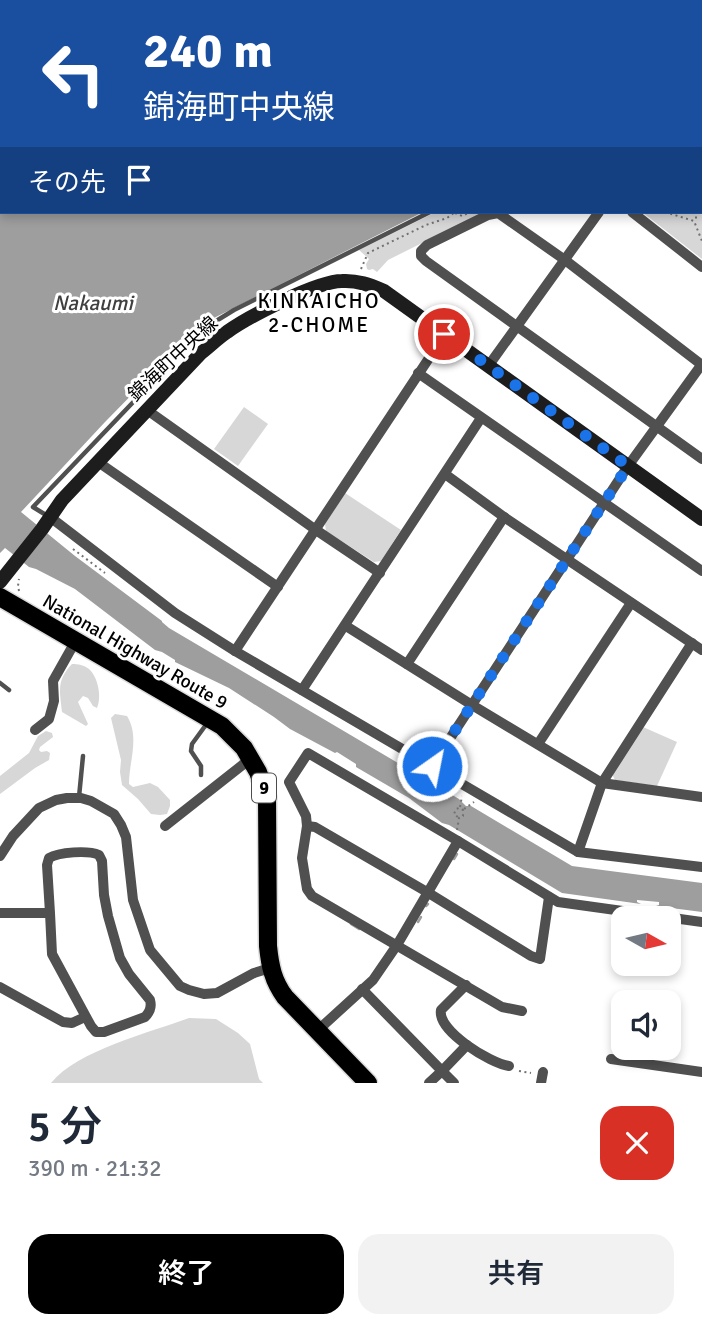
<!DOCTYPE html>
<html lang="ja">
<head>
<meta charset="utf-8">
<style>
	:root { --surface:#fff; --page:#f2f2f3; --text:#1f2937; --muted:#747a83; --accent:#000 }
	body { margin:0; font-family:Signika,"Noto Sans JP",sans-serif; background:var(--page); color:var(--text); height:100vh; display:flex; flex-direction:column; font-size:26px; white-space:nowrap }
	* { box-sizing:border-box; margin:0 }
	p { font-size:23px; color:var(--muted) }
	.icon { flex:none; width:38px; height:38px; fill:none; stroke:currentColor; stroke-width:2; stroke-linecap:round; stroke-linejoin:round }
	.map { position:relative; height:1083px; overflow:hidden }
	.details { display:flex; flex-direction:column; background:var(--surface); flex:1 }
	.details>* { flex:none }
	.banner { position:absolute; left:0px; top:0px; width:704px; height:214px; box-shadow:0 4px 10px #0003; background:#1a4fa0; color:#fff; overflow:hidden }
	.needle { width:46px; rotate:98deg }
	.controls { position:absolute; left:611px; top:906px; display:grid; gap:14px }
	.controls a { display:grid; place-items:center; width:70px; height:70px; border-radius:14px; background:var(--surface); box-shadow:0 4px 10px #0003; font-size:35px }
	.pin { position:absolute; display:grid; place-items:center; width:60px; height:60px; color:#fff; margin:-30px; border:4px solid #fff; border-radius:50%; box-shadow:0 2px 7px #0007 }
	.me { position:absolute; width:77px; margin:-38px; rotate:33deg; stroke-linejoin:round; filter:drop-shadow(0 0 5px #0008) }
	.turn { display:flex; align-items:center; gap:24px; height:147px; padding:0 28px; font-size:32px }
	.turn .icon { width:91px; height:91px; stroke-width:2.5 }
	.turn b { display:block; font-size:49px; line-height:60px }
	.then { display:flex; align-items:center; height:66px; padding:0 28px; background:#0003; gap:14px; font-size:26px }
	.round { display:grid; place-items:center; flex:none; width:74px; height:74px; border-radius:21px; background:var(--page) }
	.head { display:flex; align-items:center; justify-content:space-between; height:119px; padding:0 28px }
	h1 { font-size:42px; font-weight:600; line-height:52px }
	.action { display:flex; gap:14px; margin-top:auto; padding:14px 28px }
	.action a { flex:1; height:80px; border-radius:21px; background:var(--accent); color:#fff; font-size:28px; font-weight:600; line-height:80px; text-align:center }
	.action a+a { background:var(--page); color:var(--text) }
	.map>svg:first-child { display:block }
	.green { fill:#d7d7d7 }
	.water { fill:#9e9e9e }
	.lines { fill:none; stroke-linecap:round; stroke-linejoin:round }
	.stream { stroke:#9e9e9e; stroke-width:2.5 }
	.highway-casing { stroke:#dbdbdb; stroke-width:21 }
	.path { stroke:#727272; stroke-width:2; stroke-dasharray:2 3.5; stroke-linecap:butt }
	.lane { stroke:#505050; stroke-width:4.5 }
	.street { stroke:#505050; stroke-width:10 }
	.secondary { stroke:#1d1d1d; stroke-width:14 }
	.highway { stroke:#000; stroke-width:18 }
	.route { stroke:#1a73e8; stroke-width:12; stroke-dasharray:0 21.6 }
	.labels { text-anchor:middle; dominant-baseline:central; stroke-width:6; stroke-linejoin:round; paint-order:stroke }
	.shield { fill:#fff; stroke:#4c4c4c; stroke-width:2 }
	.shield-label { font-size:18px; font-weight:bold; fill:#000 }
	.street-label { font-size:19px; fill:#000; stroke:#fff }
	.neighbourhood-label { font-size:21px; letter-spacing:2px; fill:#000; stroke:#fff }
	.water-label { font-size:21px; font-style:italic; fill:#3f3f3f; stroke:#fff }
</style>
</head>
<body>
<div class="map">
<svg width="702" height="1083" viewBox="0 0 702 1083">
	<rect width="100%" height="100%" fill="#fff"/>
	<g class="green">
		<path d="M436,212H484L388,260L377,272L373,269L369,270L367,269L366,264L369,259L359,250Z"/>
		<path d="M642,212H700L702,215V259Z"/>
		<path d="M244,407L268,424L238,466L214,449Z"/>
		<path d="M345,493L401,530L381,561L374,562L326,531L325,524Z"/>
		<path d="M72,664C78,664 84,665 89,669C98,677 102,697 97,708L93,706L88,698L83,696L78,702L88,724L86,726L62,712C60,691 56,681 72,664Z"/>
		<path d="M115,714L127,716C140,737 129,761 129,784L133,787L150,783L158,787L170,800V806L167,814L160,815L151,814L138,799L122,785L120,772L121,760L111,718Z"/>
		<path d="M643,727L677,742L657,786L615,780L612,774Z"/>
		<path d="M46,731L52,733L53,737L40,747L39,750L41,752L47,751L50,753L49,760L35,768L0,794V776L29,753L38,736Z"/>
		<path d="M189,1018L216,1019L238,1033L250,1044L259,1079L263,1083H51C78,1050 149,1033 189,1018Z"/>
	</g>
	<path class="water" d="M0,0H702V204V2H2V212H423L208,321L202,323L105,422L21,512L75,556L162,621V622L169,628L459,799L466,806H471L572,866L702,883V912L656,906L659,905V902L637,900V902L641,904L562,893L449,825L442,823L409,798L356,767V764L337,752L335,753L290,729L274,717L229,688L175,662V660L162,652L155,650L75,589L36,569L29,567L5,548L0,553Z"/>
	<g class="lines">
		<g class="stream">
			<path d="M454,859L457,854"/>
			<path d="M426,906L428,904"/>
			<path d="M418,922L421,917"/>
			<path d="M351,924L359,929"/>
		</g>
		<g class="highway-casing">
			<path id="highway" d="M0,597L222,726L244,748L258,772L267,797L268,946C270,966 273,981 285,997L368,1083"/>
		</g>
		<g class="path">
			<path d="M665,212L694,221L702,241"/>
			<path d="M693,212L696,216V220"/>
			<path d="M455,213L462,216L470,212"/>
			<path d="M361,269L368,253L426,225L447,218L455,212"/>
			<path d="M73,549L105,573"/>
			<path d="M19,591L18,586L19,579"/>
			<path d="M460,807L462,796"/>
			<path d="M464,809L474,802"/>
			<path d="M457,830L459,818L463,816V810L459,808L456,809L454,814L459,818"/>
			<path d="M519,1071L531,1073"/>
		</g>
		<g class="lane">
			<path d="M702,209V210"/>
			<path d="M46,515L33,507L203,329L234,310L430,212"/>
			<path d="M0,683L9,690"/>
			<path d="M201,775V766L191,751L192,744L208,722"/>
			<path d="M79,797L83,756"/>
		</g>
		<g class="street">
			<path d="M632,212L702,267"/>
			<path d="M489,365L599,212"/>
			<path d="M702,365L565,260L498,213L488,215L427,245L421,251V256L426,261L702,459"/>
			<path d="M418,373L702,571"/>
			<path d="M147,410L316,530L380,573"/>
			<path d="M98,462L278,587"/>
			<path d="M445,474L504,517L702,650"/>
			<path d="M50,517L175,613L235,651L578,852L702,867"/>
			<path d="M346,626L472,705L602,783L702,797"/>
			<path d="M235,651L445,334"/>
			<path d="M407,664L504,517"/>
			<path d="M302,690L481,418"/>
			<path d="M35,730L49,719L54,701L53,681L75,642"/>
			<path d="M538,744L631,603"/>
			<path d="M432,766L628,466L702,364"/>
			<path d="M165,826L250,759"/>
			<path d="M307,826L315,827L427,892L531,956L540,959L549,897"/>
			<path d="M578,852L602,783L692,643"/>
			<path d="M0,856L13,836L39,808L56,800L67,798H81L91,801L114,814L121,825L126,837L133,900L150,950L180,986L189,990L204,994L217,993L254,973L270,968"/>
			<path d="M0,913H50L52,954L91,1026L96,1032H104L145,1017C150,1012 152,1007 150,1000L129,974L120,958L108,916L104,895L102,861L99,855C88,850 59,852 49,858L47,865L50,913"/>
			<path d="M466,985L441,1010C437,1031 490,1063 509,1066"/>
			<path d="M0,987L63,1022L72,1023L85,1017"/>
			<path d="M362,989L442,1071L429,1083"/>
			<path d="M522,1011L502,1007L312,896L307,889L302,858L307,826L306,816L289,782L308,753L458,841L558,902L702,922"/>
			<path d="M317,1031L373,980L397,945L458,841"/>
			<path d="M611,1059L702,1072"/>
			<path d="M454,1083L442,1071L467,1045"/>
			<path d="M541,1083L543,1072"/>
		</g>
		<path class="secondary" d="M0,582L42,529L62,500L201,353C210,346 218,338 227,332C248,317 317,281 342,281C357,280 370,285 384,291L702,519"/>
		<use href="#highway" class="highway"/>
	</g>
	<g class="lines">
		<path class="route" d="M432,766L628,466L444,334"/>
	</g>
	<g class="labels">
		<rect class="shield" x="252" y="773.5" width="24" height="29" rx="5"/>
		<g class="shield-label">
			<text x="264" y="788">9</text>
		</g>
		<g class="street-label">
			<text transform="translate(173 359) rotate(-43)">錦海町中央線</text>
			<text transform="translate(135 652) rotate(30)">National Highway Route 9</text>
		</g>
		<g class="neighbourhood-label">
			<text x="319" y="301">KINKAICHO<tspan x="319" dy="24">2-CHOME</tspan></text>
		</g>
		<g class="water-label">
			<text x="93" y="303">Nakaumi</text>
		</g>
	</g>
</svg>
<div class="controls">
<a><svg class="needle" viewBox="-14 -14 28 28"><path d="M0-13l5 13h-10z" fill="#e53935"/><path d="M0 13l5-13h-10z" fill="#747a83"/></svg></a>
<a><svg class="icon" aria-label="sound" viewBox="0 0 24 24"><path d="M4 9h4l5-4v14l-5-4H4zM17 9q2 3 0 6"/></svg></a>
</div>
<div class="pin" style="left:444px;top:334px;background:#d93025"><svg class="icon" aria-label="arrive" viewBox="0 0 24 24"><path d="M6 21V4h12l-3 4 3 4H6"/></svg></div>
<svg class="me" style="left:432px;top:766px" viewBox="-20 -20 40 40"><circle r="17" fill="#1a73e8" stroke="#fff" stroke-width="3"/><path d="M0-11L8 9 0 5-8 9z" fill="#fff"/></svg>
<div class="banner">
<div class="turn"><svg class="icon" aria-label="left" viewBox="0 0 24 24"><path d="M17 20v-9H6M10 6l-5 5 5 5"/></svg><div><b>240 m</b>錦海町中央線</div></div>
<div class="then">その先<svg class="icon" aria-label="arrive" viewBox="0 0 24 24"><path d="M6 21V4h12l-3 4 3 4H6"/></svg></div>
</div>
</div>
<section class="details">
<div class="head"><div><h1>5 分</h1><p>390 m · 21:32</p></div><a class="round" style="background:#d93025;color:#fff"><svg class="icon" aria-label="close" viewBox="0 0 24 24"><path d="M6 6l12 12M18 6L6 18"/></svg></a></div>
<div class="action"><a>終了</a><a>共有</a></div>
</section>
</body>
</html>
